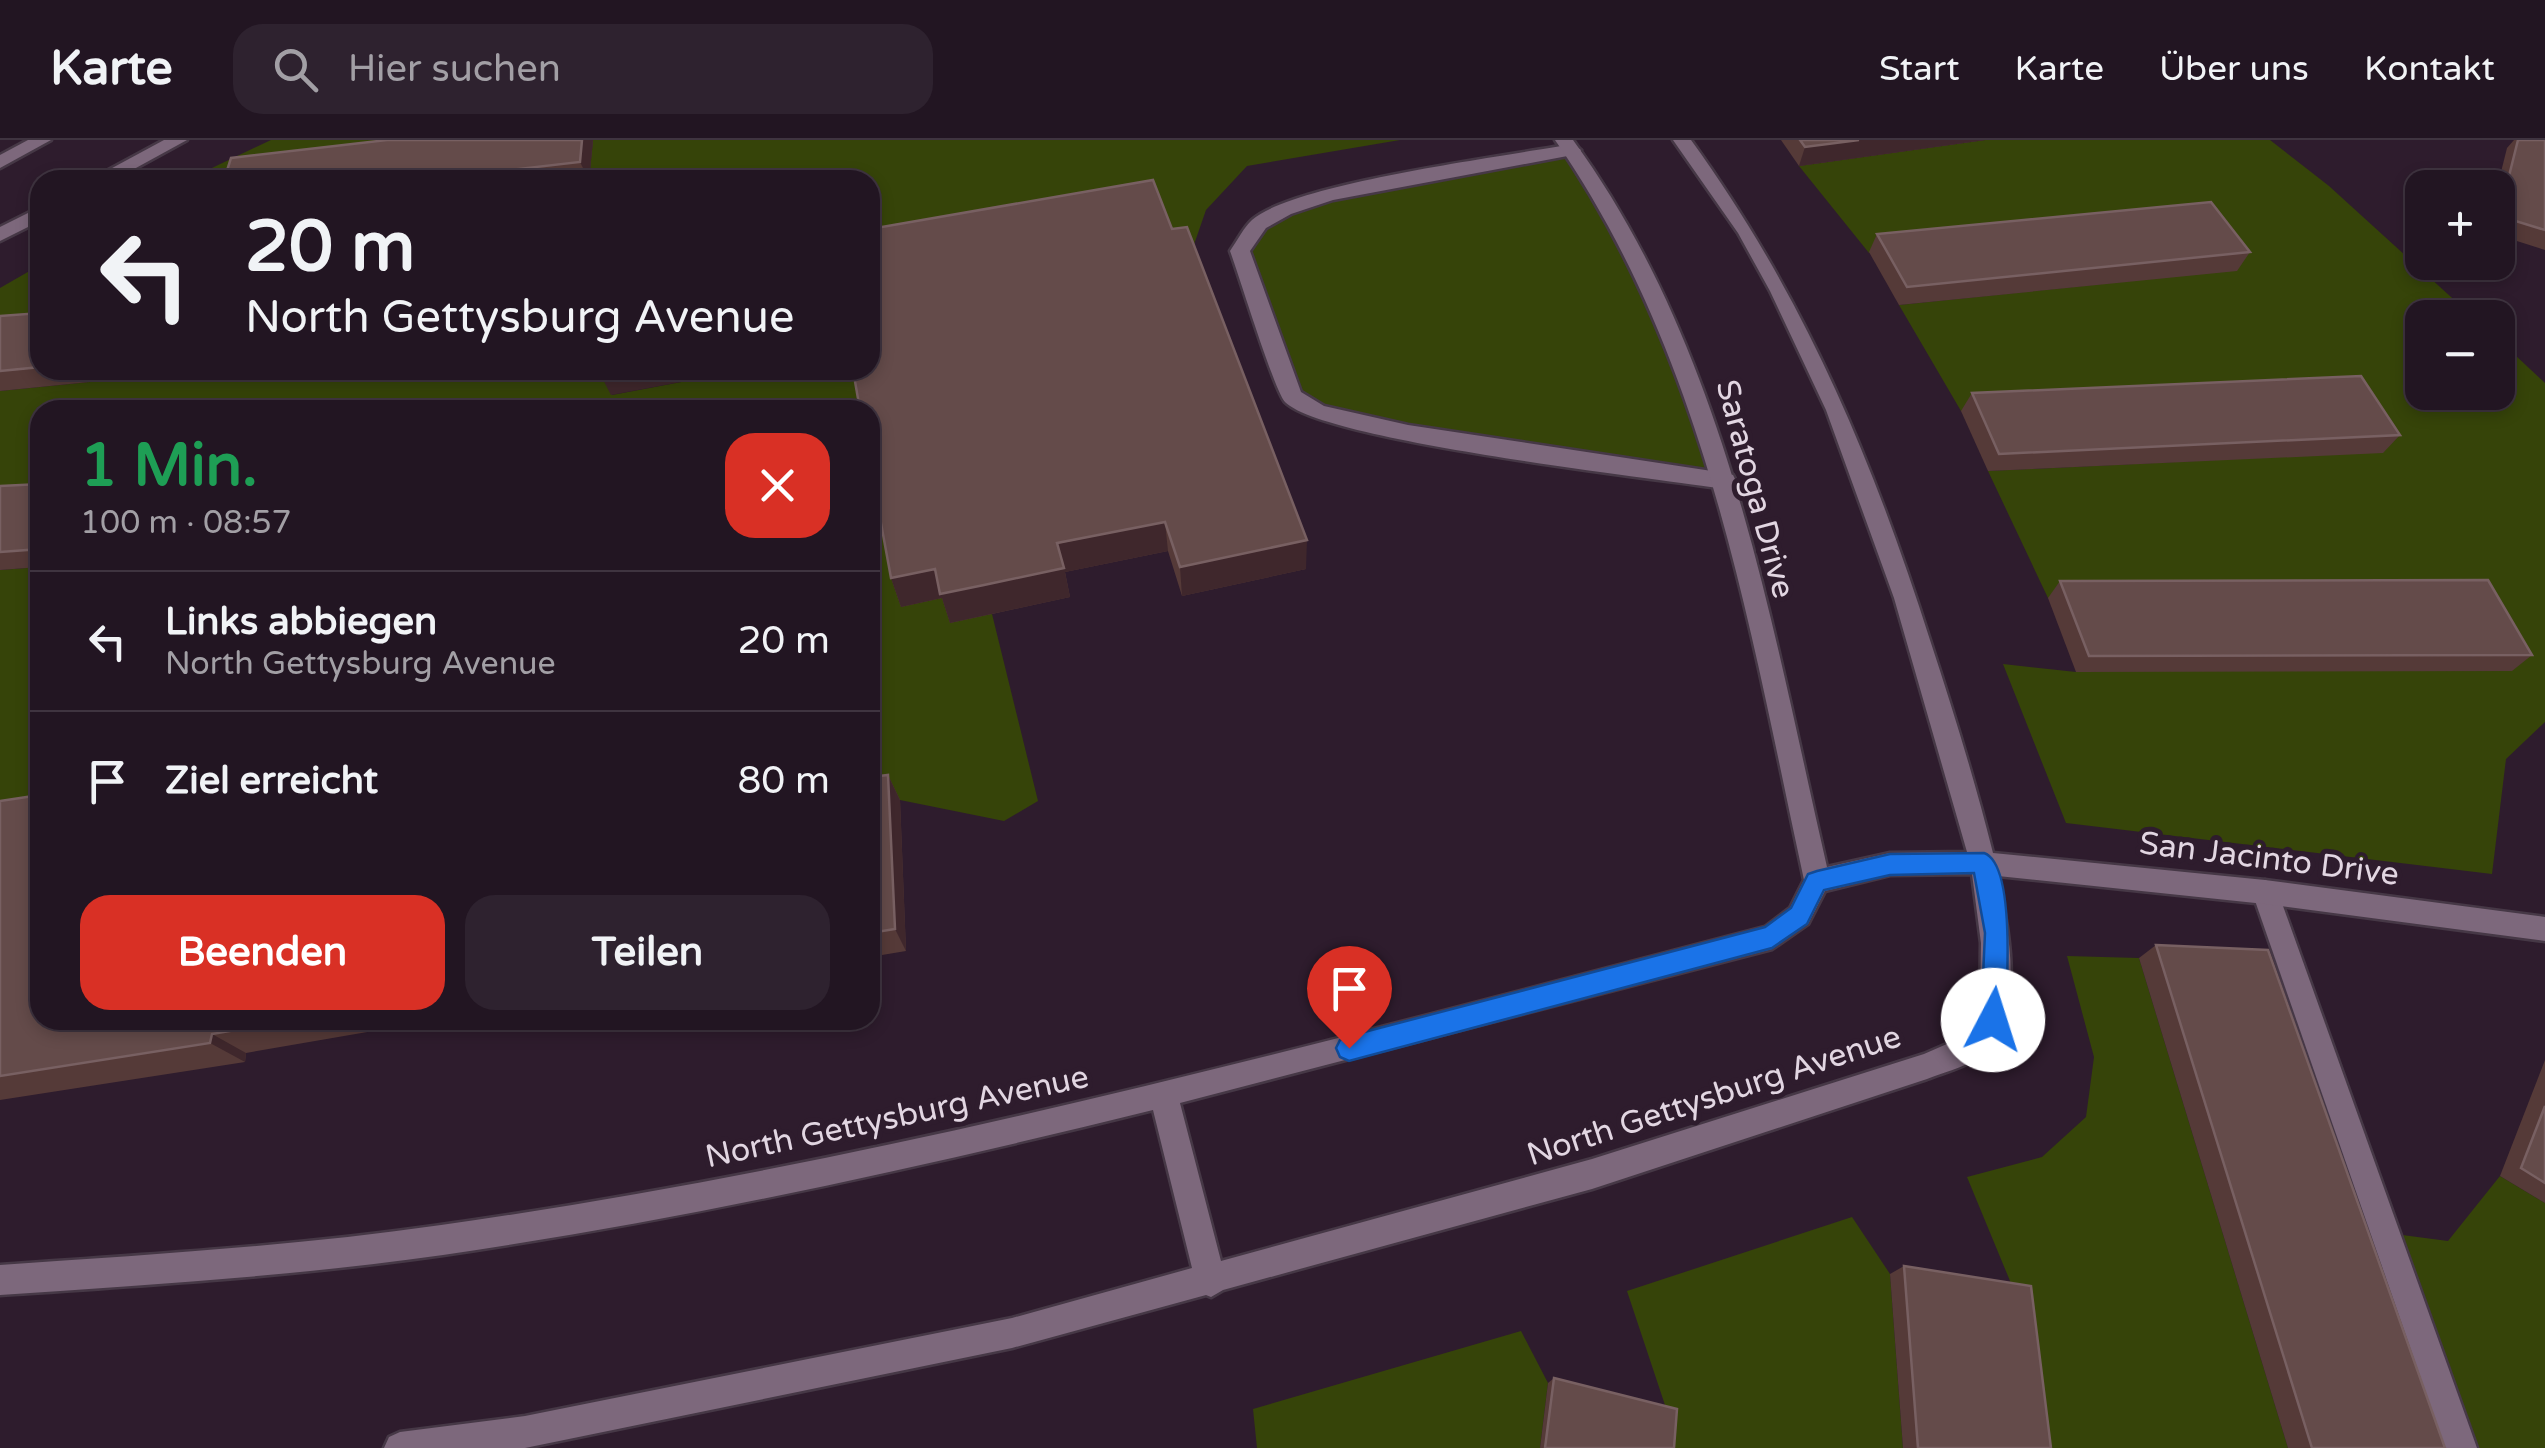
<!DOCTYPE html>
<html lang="de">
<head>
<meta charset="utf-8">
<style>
	:root { --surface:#221522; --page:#2e222f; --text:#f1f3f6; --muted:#a29fa5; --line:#3f3440; --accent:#d93025 }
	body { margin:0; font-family:"Varela Round",sans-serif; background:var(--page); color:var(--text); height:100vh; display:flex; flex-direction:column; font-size:38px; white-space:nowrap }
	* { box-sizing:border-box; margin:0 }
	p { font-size:32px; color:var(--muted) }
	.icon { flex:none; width:55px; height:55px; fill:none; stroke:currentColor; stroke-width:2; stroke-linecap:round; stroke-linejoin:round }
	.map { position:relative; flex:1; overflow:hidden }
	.drawer { position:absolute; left:30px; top:260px; width:850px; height:630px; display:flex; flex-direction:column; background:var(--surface); border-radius:30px; box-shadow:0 5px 15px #0003,0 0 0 2px var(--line) }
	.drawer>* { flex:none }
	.hud { position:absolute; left:30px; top:30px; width:850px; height:210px; border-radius:30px; box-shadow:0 5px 15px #0003,0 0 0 2px var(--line); background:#221522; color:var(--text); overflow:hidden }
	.buttons { position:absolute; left:2405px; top:30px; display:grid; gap:20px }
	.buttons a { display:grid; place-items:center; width:110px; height:110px; border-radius:20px; background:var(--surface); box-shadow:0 5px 15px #0003,0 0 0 2px var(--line); font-size:50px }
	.pin { position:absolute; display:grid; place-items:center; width:85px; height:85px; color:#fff; margin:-102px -42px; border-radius:50% 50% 50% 0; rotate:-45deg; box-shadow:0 0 10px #0007 }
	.pin .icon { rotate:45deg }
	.me { position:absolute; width:110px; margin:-55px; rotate:5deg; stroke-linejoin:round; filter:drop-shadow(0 0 8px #0008) }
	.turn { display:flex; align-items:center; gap:35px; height:210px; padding:0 50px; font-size:45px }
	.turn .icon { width:130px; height:130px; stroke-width:2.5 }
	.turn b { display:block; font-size:70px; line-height:85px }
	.round { display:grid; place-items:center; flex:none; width:105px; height:105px; border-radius:30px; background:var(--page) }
	.summary { display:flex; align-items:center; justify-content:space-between; height:170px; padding:0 50px }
	h1 { font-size:60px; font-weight:700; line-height:75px; color:#1e9e55 }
	.action { display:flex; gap:20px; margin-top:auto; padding:20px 50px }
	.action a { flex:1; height:115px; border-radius:30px; background:var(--accent); color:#fff; font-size:40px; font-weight:700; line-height:115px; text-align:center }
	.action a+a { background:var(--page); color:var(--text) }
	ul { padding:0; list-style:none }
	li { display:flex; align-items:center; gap:30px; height:140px; padding:0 50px; border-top:2px solid var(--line) }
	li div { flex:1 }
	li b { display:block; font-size:38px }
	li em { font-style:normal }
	header { display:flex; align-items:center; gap:60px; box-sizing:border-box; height:140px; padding:0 50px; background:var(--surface); border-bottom:2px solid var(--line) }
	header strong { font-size:48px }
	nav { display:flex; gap:55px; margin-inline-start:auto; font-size:35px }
	.search { width:700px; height:90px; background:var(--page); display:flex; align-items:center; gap:25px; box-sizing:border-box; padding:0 35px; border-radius:30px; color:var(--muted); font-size:38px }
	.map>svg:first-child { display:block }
	.green { fill:#364409 }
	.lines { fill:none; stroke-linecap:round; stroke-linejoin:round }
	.service-casing { stroke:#463846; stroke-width:5 }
	.minor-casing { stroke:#463846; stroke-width:5 }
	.service { fill:#7d687c; fill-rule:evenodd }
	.minor { fill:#7d687c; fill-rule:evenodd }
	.wall { fill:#553a38 }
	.shaded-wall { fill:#3f272c }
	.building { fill:#644b4a; stroke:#786062; stroke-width:2.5 }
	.route { fill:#1a73e8; stroke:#114b97; stroke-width:2.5 }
	.labels { text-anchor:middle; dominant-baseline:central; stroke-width:10; stroke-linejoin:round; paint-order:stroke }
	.street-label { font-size:32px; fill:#e2d6e2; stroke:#2e1c2d }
</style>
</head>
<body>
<header>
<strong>Karte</strong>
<div class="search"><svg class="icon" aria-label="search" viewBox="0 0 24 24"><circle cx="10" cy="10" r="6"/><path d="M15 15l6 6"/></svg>Hier suchen</div>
<nav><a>Start</a><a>Karte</a><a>Über uns</a><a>Kontakt</a></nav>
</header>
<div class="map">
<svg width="2545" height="1308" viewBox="0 0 2545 1308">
	<rect width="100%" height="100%" fill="#2e1c2d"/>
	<g class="green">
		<path d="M271,0H560L244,36H195Z"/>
		<path d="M593,0H1400L1247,26L1206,70L1189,119L870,123V40H589Z"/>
		<path d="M1985,0H2270L2329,46L2473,177L2422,178V252H2498V199L2545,243V582L2506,619L2492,734L2066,683L2003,524L2076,532L2469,457L2048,458L1988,331L2383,312L1961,271L1899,165L2236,130L2198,80L1869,113L1799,26Z"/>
		<path d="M1572,10L1635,114L1725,341L1408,293L1292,256L1240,111L1284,70Z"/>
		<path d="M40,125V192L0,196V148Z"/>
		<path d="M209,230H610L612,255L745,230H858L865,270H40V362L0,365V251Z"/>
		<path d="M870,297L944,458L992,474L1038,661L1004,681L900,660L870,664Z"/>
		<path d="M40,427V685L0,691V430Z"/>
		<path d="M2067,816L2139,818L2288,1308H2034L2015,1153L1967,1037L2042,1017L2086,977L2094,917Z"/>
		<path d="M2500,1036L2545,1063V1308H2418L2341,1087L2448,1101Z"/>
		<path d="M1852,1077L1890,1134L1903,1308H1665L1668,1274L1627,1151Z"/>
		<path d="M1521,1191L1548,1243L1540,1308H1257L1253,1269Z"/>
	</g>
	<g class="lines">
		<g class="service-casing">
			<g id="service">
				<path d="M1572,4L1581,10L1578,14L1333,60L1291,74L1266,88L1250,111L1301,252L1324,266L1408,285L1725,333L1733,335L1736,341L1733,347L1725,349C1652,338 1324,301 1285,262C1274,250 1239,135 1230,111C1237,101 1244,87 1252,80C1293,43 1508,16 1572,4Z"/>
				<path d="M2265,740L2274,744L2278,752L2477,1308H2445L2252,752L2256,744Z"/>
			</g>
		</g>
		<g class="minor-casing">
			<g id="minor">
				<path d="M28,0H51L0,28V15Z"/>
				<path d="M164,0H187L114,40H90Z"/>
				<path d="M1555,0H1573C1727,211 1770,479 1827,727L1890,713L1967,712L1894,458L1826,270L1770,151L1738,93L1673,0H1691C1804,156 1872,318 1930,500C1953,570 1975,641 1993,713L2265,740L2545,777V801L2265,764L1998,736C2008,792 2029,878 1977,918C1963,928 1942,933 1927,939L1592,1049L1223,1150L1211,1157L1206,1155L1012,1208L525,1308H384L389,1297L400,1292L525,1276L1012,1178L1192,1128L1153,970C919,1028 682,1080 443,1115C296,1136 148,1145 0,1155V1125C147,1115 295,1106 441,1085C889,1022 1328,901 1765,787L1790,768L1804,740C1749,486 1707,219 1555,0ZM1972,734L1981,803L1980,875L1956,900L1924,914L1592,1019L1221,1121L1180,963L1772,809L1808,784L1825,751L1890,735Z"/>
				<path d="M40,67V81L0,101V87Z"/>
			</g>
		</g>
		<use href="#service" class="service"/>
		<use href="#minor" class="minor"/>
	</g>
	<g class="wall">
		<path d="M387,0H593L589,40H224Z"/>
		<path d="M1781,0H1985L1799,26Z"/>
		<path d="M2514,0H2545V110L2498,95L2497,48L2507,8Z"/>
		<path d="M1877,94L2250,112L2237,131L1899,165L1869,112Z"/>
		<path d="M40,173V230H209L0,251V176Z"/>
		<path d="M853,230L1306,429L1182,456L1168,411L1065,432L1070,457L992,474L950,483L942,458L901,467L891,438Z"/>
		<path d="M1972,253L2400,295L2383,313L1988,331L1961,271Z"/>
		<path d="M40,344V427L0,430V346Z"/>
		<path d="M2060,441L2532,515L2512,531L2076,532L2048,458Z"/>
		<path d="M888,635L900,660L906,811L870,817V637Z"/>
		<path d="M0,661L40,880H437L246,913L245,922L0,960Z"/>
		<path d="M2156,805L2445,1308H2288L2139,818Z"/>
		<path d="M2545,920V1063L2500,1036Z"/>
		<path d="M1904,1126L2051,1308H1903L1890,1134Z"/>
		<path d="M1554,1238L1674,1308H1540L1548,1243Z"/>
	</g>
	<g class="shaded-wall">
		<path d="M582,0H593L589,40L580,22Z"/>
		<path d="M1859,0H1985L1799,26L1805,7Z"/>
		<path d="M598,230H745L611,255Z"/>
		<path d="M1165,382L1168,411L1065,432L1070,457L950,483L942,458L901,467L891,438Z"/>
		<path d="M1307,400L1306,429L1182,456L1180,427Z"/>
		<path d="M888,635L900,660L906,811L895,789Z"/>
		<path d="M212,894L246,913L245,922L210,903Z"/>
	</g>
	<g class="building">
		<path d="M387,0H582L580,22L425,40H224L231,18Z"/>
		<path d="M1800,0H1859L1805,7Z"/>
		<path d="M2518,0H2545V90L2499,76Z"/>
		<path d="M1153,40L1172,89L1187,87L1307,400L1180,427L1165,382L1057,403L1064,428L984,445L940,454L935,429L891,438L870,323V270H860L853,230H870V89Z"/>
		<path d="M2211,62L2250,112L1907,147L1877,94Z"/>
		<path d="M40,173V227L0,231V176Z"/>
		<path d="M2361,236L2400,295L1999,314L1972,253Z"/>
		<path d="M40,344V409L0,412V346Z"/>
		<path d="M2488,440L2532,515L2089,516L2060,441Z"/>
		<path d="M888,635L895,789L870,793V637Z"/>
		<path d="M40,655V880H294L212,894L210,903L0,936V661Z"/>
		<path d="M2156,805L2268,810L2445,1308H2312Z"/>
		<path d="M2545,966V1043L2521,1028Z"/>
		<path d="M1904,1126L2031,1146L2051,1308H1918Z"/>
		<path d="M1554,1238L1677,1269L1674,1308H1545Z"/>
	</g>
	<path class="route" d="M1984,713C2016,724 2007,849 2005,880L2002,888L1993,892L1984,888L1981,880L1985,793L1974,733L1890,735L1824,750L1807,784L1772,808L1349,921L1340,917L1336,908L1340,900L1349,896L1765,787L1791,768L1808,734L1817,731L1890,714Z"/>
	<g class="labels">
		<g class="street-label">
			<text transform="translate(1755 349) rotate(75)">Saratoga Drive</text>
			<text transform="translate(2269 719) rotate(7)">San Jacinto Drive</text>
			<text transform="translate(1714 956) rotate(-18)">North Gettysburg Avenue</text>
			<text transform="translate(897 977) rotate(-12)">North Gettysburg Avenue</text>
		</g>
	</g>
</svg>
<div class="buttons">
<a>+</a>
<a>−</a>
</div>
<div class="pin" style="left:1349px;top:908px;background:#d93025"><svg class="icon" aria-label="arrive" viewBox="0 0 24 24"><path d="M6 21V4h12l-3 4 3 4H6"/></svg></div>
<svg class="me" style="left:1993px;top:880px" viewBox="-20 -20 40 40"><circle r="19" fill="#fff"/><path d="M0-13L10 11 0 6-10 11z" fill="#1a73e8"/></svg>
<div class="hud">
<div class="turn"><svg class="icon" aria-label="left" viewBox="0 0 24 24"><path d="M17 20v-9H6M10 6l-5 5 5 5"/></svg><div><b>20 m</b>North Gettysburg Avenue</div></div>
</div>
<section class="drawer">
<div class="summary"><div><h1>1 Min.</h1><p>100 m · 08:57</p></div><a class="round" style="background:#d93025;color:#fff"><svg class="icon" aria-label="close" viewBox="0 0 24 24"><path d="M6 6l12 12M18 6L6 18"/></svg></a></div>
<ul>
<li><svg class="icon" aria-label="left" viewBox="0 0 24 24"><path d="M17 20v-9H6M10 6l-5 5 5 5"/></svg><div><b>Links abbiegen</b><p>North Gettysburg Avenue</p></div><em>20 m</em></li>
<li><svg class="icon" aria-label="arrive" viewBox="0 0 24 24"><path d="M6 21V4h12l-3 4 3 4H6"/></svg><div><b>Ziel erreicht</b></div><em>80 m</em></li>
</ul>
<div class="action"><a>Beenden</a><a>Teilen</a></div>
</section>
</div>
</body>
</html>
